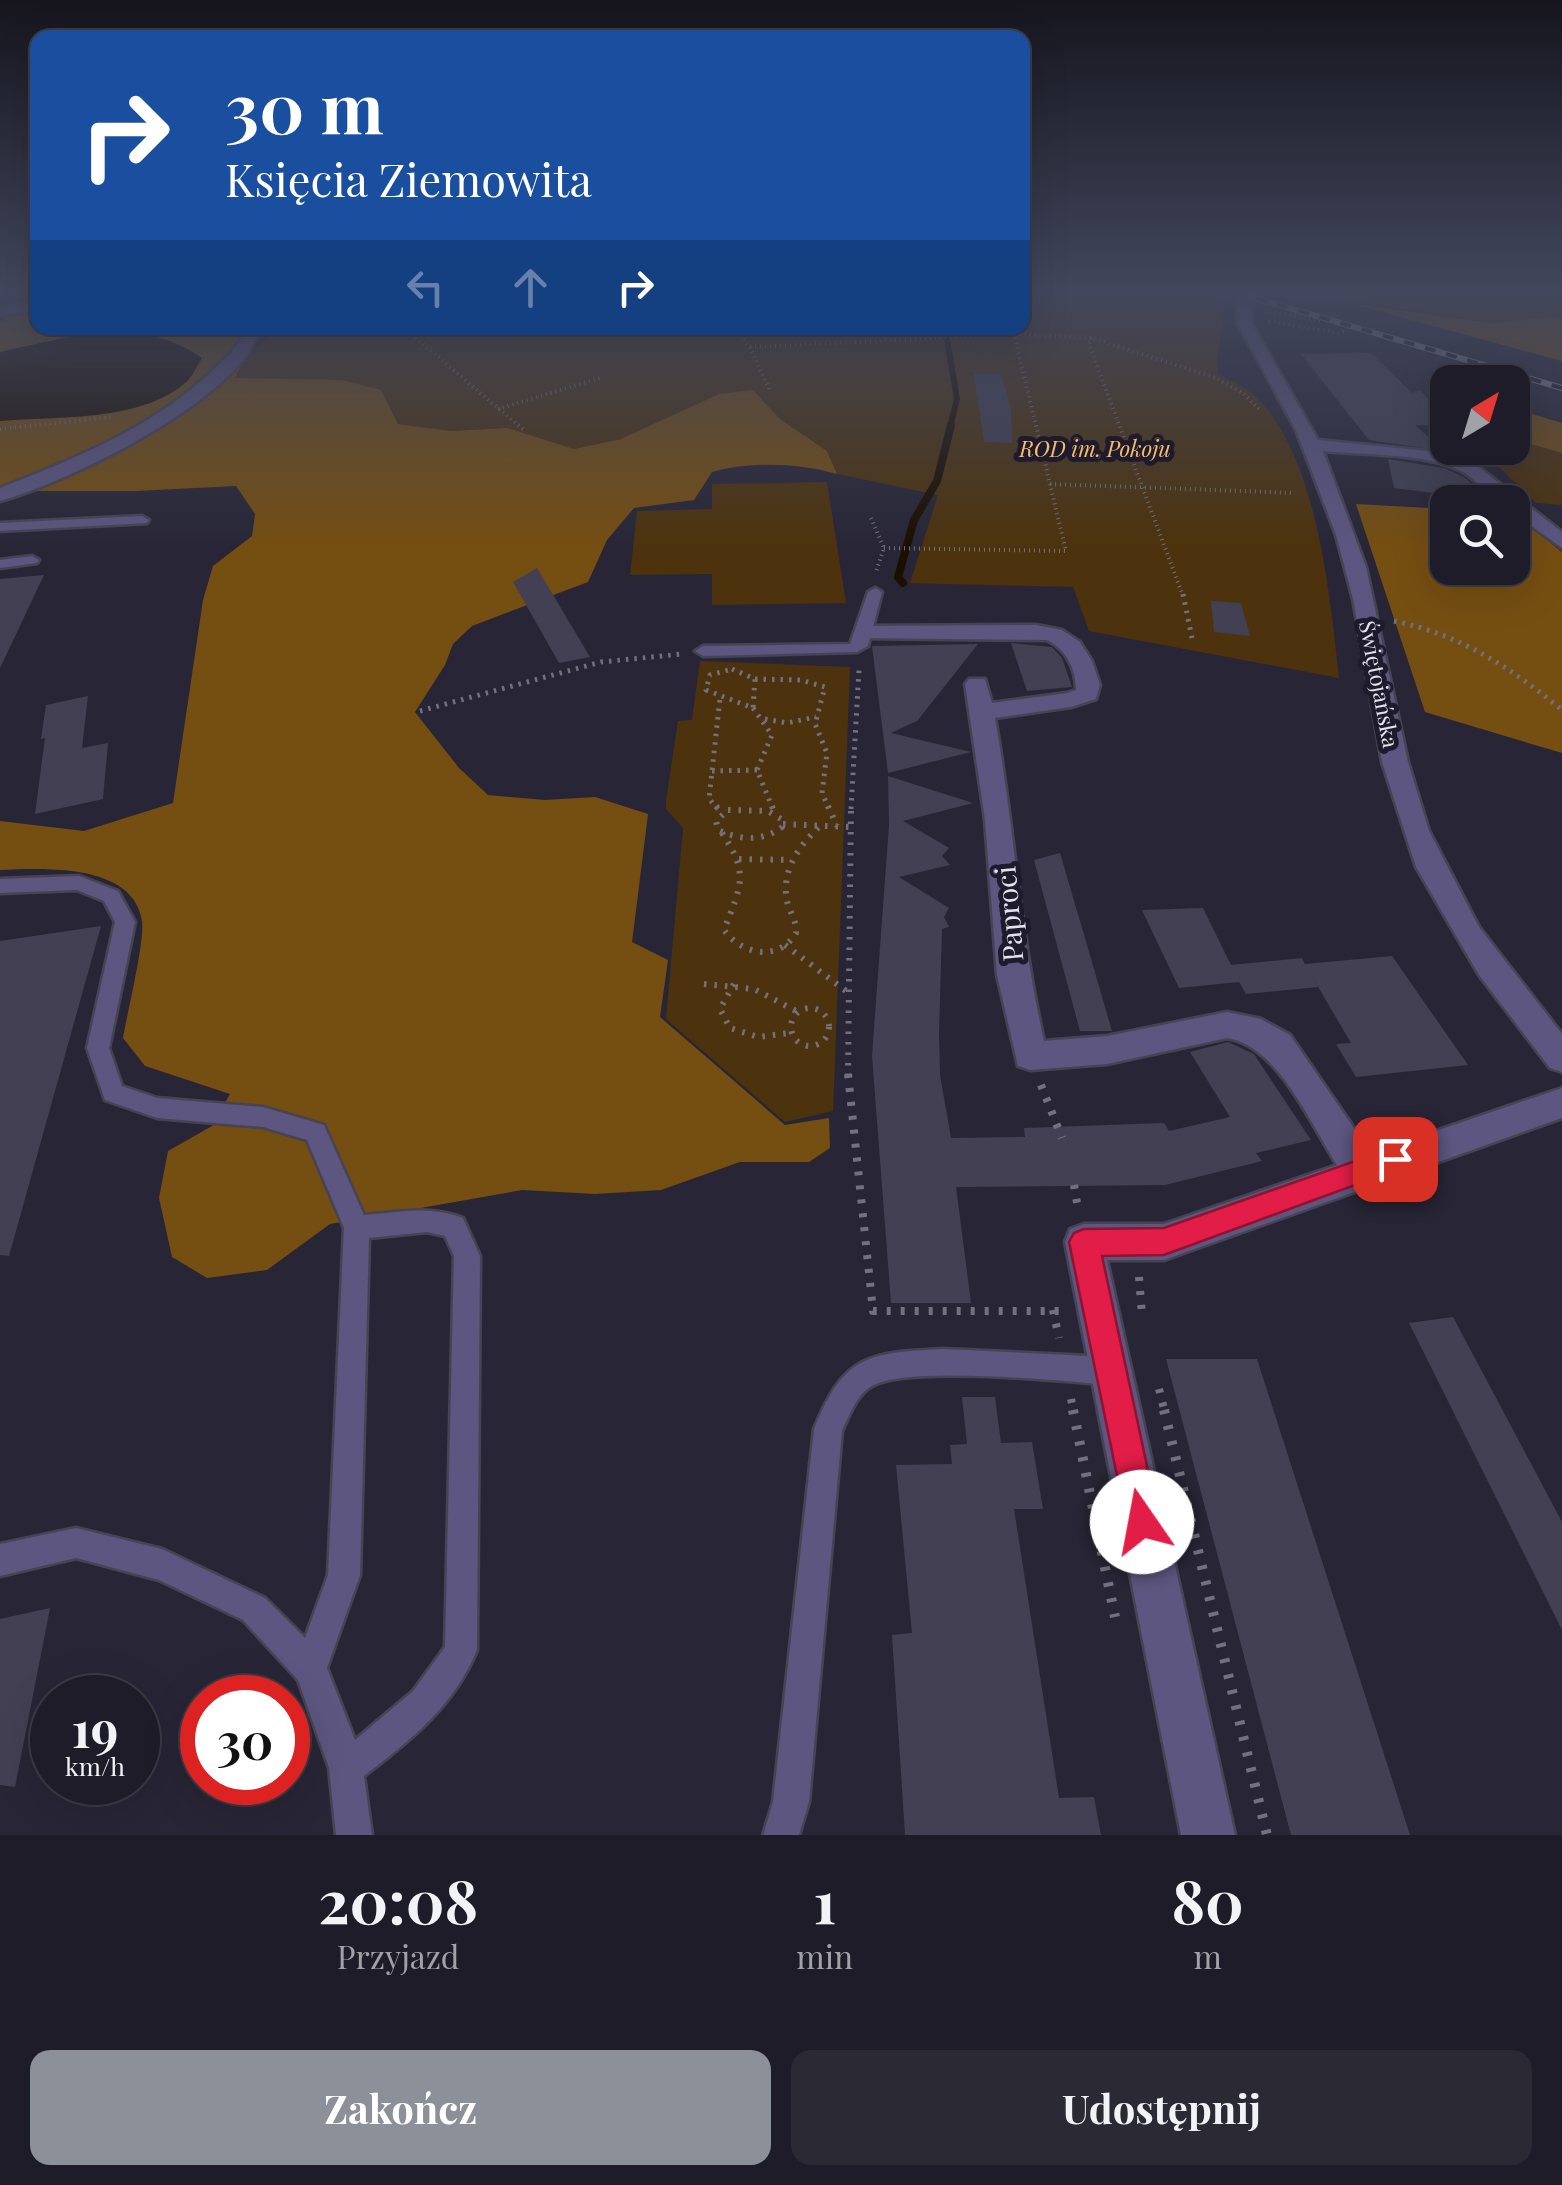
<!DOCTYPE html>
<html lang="pl">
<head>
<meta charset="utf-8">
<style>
	:root { --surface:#1e1c28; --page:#2b2934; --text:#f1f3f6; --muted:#a1a1a8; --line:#3c3a45; --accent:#8c9099 }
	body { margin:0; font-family:"Playfair Display",serif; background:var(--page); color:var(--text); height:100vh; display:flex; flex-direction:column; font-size:38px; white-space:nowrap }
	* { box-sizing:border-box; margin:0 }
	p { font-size:32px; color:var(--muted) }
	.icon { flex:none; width:55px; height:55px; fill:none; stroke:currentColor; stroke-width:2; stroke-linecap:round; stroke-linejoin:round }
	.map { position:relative; height:1835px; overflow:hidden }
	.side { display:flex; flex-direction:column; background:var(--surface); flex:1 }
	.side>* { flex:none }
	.hud { position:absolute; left:30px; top:30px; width:1000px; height:305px; border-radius:20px; box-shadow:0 10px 40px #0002,0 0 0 2px var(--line); background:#1a4fa0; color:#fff; overflow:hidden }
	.needle { width:65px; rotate:38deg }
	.fabs { position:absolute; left:1430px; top:365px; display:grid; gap:20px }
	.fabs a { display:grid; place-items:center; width:100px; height:100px; border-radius:20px; background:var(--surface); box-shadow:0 10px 40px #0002,0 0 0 2px var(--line); font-size:50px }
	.speed { position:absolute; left:30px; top:1675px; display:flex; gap:20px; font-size:50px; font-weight:700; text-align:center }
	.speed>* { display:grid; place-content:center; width:130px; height:130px; border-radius:50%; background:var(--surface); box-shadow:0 10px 40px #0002,0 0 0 2px var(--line); line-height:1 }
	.speed small { font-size:25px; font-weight:400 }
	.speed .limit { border:15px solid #d22; background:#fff; color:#111 }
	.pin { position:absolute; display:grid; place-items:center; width:85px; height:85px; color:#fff; margin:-42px; border-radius:20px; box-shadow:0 5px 15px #0006 }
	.me { position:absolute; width:110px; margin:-55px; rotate:348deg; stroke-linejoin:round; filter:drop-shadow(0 0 8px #0008) }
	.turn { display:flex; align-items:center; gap:35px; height:210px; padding:0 30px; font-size:45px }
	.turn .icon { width:130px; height:130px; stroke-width:2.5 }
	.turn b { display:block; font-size:70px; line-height:85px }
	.lanes { display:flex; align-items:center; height:95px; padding:0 30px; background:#0003; justify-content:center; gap:50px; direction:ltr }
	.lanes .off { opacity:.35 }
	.eta { display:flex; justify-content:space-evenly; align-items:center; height:170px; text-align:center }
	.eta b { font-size:60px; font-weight:700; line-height:70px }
	.primary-button { display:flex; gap:20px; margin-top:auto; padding:20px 30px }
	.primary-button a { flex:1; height:115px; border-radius:20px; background:var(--accent); color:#fff; font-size:40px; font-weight:700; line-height:115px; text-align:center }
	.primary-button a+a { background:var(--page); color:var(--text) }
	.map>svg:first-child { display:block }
	.green { fill:#4d330d }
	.forest { fill:#754e12 }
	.water { fill:#1c0f01 }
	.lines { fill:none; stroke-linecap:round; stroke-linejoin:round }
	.stream-far1 { stroke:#1c0f01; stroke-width:6 }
	.stream { stroke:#1c0f01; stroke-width:8 }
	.building { fill:#424052 }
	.lane-casing { stroke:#464453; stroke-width:5 }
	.street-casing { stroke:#464453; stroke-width:5 }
	.path-far4 { stroke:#73717f; stroke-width:4; stroke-dasharray:1 4; stroke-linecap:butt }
	.path-far3 { stroke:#73717f; stroke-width:5; stroke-dasharray:2.5 6; stroke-linecap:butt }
	.path-far2 { stroke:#73717f; stroke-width:6; stroke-dasharray:2.5 8; stroke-linecap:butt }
	.path-far1 { stroke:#73717f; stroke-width:8; stroke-dasharray:4 10; stroke-linecap:butt }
	.path { stroke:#73717f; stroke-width:10; stroke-dasharray:4 12; stroke-linecap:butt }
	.lane { fill:#5c5680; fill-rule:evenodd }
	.street { fill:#5c5680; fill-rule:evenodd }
	.rail-casing { stroke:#83818f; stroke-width:6 }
	.rail { stroke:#1e1c2c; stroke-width:4; stroke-dasharray:11; stroke-linecap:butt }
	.route { fill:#e11d48; stroke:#92132f; stroke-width:2.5 }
	.labels { text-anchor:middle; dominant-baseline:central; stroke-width:10; stroke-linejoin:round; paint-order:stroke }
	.far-park-label { font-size:22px; font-style:italic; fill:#f8bb6c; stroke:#1e1c2c }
	.far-street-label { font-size:22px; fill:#e3e2ed; stroke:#1e1c2c }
	.street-label { font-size:28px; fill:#e3e2ed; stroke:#1e1c2c }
</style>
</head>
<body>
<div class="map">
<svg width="1562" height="1835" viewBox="0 0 1562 1835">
	<rect width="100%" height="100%" fill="#282636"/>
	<g class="green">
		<path d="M1023,292H1193L1210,296L1224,320L1217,357L1218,374C1228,380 1243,385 1252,393C1317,450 1330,596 1339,678L1089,631L1073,587L910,583L938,495L837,474L827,451L780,419L753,390L621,439L574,449L506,428L451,431L398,424L381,390L234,379L243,362L277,328H1022Z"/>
		<path d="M1297,292H1562V319L1556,316L1492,323Z"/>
		<path d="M1513,439L1562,453V505L1536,503L1498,466L1496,448H1512Z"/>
		<path d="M827,482L846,603L712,605V574L630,575L637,511L712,509V484Z"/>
		<path d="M700,661L850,667L833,1111L785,1122L666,1019L683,828L666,809V801L678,721L692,720Z"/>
	</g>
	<g class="forest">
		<path d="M37,300L38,328H239L243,362L235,378L342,380L381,390L398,424L451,431L507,428L574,449L621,439L719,394L753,390L780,419L827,451L837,474C800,463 749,461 712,472L694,500L634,508L607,540L588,582L472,626L453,644L445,665L415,712L459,768L488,795L545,800L595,797L648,814L632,942L668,960L660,1017L785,1125L829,1118L830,1148L809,1162H740L661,1190L595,1194L522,1190L330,1224L267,1270L207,1278L172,1257L159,1198L168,1151L212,1126L230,1094L145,1066L123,1038C127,1014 145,941 142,921C134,863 43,868 0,870V821L84,831L173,803L203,600L213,566L252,536L255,514L236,486L136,491H0V421L119,410L153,402L149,332L95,331L0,352V321Z"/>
		<path d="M1349,303L1492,323L1557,316L1562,319V361Z"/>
		<path d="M1512,408L1562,423V453L1513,439Z"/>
		<path d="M1356,504L1447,509L1448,568H1512L1513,513L1562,552V753L1425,712Z"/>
	</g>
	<path class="water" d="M96,331C137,332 167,334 202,358C197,366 192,378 184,384C138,422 57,416 0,421V352Z"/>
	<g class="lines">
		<path class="stream-far1" d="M947,339L957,399L950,427"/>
		<path class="stream" d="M903,583L898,577L914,520L937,481L951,425"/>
	</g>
	<g class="building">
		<path d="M1371,353L1412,393L1420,390L1448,422V426L1415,425L1444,451L1369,440L1301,354Z"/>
		<path d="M974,374H1001L1011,408L1012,443L984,442Z"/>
		<path d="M1388,459L1444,468L1464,477L1492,500L1394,488Z"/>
		<path d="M537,568L590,657L559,663L513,582Z"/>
		<path d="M44,575L0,668V579Z"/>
		<path d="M1211,601L1241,603L1250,636L1214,632Z"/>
		<path d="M1011,643L1052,647L1062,658L1072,687L1027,691Z"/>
		<path d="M978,644L917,721L891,733L971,752L888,773L872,646Z"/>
		<path d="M88,696L82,748L108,743L103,799L35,814L45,738L41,739L46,705Z"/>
		<path d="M888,776L973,803L903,821L949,848L942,856L950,865L899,877L949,908L944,917L949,927L942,929L939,1033L940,1075L951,1138L1025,1137L1024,1128L1164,1123L1169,1131L1230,1117L1190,1052L1228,1042L1254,1054L1311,1140L1256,1153L1262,1161L1165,1185L956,1187L971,1303H891L872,1056L889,825Z"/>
		<path d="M1060,853L1087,945L1112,1031H1080L1034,860Z"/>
		<path d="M1203,908L1231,965L1302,958L1305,964L1392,956L1468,1065L1356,1077L1336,1044L1351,1043L1310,973L1318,987L1246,994L1239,982L1179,988L1142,910Z"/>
		<path d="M101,926L9,1256L0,1255V941Z"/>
		<path d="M1453,1317L1562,1522V1630L1409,1323Z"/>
		<path d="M1166,1359H1257L1410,1835H1291Z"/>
		<path d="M962,1397H995L1001,1443L1032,1442L1043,1509H1014L1059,1798L1094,1797L1101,1835H905L892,1635L912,1633L896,1465L952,1464L950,1445L967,1444Z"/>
		<path d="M50,1608L15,1787L0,1785V1619Z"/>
	</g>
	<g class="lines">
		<g class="lane-casing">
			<g id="lane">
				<path d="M142,516L149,520L147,523L0,531V523Z"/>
				<path d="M32,556L39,560L37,563L0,568V560Z"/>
				<path d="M875,588L882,592L868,646L857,652L703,656L695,651L703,646L850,644L868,592Z"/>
				<path d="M79,876L118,891L135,922L109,1048L122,1086L157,1098L263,1107L324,1125L364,1215C398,1212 430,1205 463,1218L480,1256L477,1650C454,1706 411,1740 364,1776L372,1835H336L329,1768L298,1680L243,1620L159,1580L76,1558L0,1576V1544L76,1528L162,1549L265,1598L305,1638L328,1575L344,1228L307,1140L263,1127L157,1118L105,1100L87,1048L115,922L104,901L77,890L0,893V879ZM427,1232L445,1236L454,1256L445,1647L413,1691L355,1740L327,1668L360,1575L369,1238Z"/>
				<path d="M943,1349L1110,1357L1120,1361L1124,1371L1120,1381L1110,1385C1064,1381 907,1365 872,1386C857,1394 849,1416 842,1431L809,1802L799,1835H763L773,1802L814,1429C844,1355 867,1353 943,1349Z"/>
			</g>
		</g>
		<g class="street-casing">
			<g id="street">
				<path d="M1247,292H1261L1251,307L1252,324L1318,440L1428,451L1472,462L1562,532V548L1512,512V502C1489,502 1479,479 1459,470C1425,453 1362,455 1323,451L1366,567L1408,762L1429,831L1479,927L1562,1034V1072L1550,1068L1479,975L1416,867L1382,762L1353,599L1336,535L1296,430L1238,324L1237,307Z"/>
				<path d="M38,302V310L0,316V308Z"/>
				<path d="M245,328H259C246,397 64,484 0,501V488C76,458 152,428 212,371C225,358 241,346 245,328Z"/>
				<path d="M865,626L1036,625L1062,630L1080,642L1092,661L1100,685L1096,699L1071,707L995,718C1014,825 1020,935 1044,1041L1107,1036L1227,1012L1261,1019L1290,1035L1371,1153L1562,1088V1118L1164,1260H1107L1235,1835H1181L1065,1242L1070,1229L1084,1224H1164L1337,1165C1311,1124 1277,1045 1227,1038L1107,1064L1030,1070L1018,1066L997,975L985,820L965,684L969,679H985L992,703L1067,693L1076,690C1076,669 1066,649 1047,640L857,638L854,633Z"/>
			</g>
		</g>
		<g class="path-far4">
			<path d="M1270,311L1322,321"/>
			<path d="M1269,321L1339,333L1348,330"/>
			<path d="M404,328L524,430"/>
			<path d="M734,328L750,347L770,391"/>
			<path d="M874,328L888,340"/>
			<path d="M1092,338L1089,344L1183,596"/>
			<path d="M750,347L1019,334L1092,338L1213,377L1242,392L1260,410"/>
			<path d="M498,409L603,377"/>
			<path d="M0,429L111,417"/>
			<path d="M1050,484L1295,493"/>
			<path d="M871,518L884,548L876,572"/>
			<path d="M884,548L1066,551L1014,334"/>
		</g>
		<g class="path-far3">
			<path d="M1183,594L1192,638"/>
			<path d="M1394,621C1461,635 1510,667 1562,710"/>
			<path d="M732,669L755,679L753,708L706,690L710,675Z"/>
			<path d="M755,679L801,680L825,687L815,724L827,753L822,793L829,809"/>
			<path d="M753,708L772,735L757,770L773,809"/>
			<path d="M420,711L601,662L682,654"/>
			<path d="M765,719L787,723L816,717"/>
			<path d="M712,771L757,770"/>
			<path d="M718,809L709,799L720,698"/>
			<path d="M851,809L859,670"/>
		</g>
		<g class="path-far2">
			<path d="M716,806L721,812"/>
			<path d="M772,806L774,812"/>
			<path d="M828,806L837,826"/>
			<path d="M728,810L768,811L781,819L782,827C763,842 739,840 718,830L716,821Z"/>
			<path d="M783,824L850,827"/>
			<path d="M722,833C750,875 741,885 724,930C742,955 779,962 796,933C797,921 790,913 787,901C781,870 799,846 820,826"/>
			<path d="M739,859L791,860"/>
			<path d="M785,945L846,991"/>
			<path d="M704,984L754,989L798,1012"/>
			<path d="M734,984L720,1009L730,1028L758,1037L790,1033"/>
			<circle cx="810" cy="1027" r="19"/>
			<path d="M848,1076L851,806"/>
		</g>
		<g class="path-far1">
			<path d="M848,1074L873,1311H1063"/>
			<path d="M1041,1085L1062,1138"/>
			<path d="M1074,1185L1078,1209"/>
			<path d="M1139,1277L1142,1315"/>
			<path d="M1053,1310L1059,1338"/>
			<path d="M1159,1389L1165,1413"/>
			<path d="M1071,1399L1074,1413"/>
		</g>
		<g class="path">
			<path d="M1073,1410L1115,1617"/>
			<path d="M1164,1410L1267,1835"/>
		</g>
		<use href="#lane" class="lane"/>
		<use href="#street" class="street"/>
		<g class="rail-casing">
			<path id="rail" d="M1235,292L1562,388"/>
		</g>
		<use href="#rail" class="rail"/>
	</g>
	<linearGradient id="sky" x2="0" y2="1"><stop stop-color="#16151e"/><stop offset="0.53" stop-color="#42475d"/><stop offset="1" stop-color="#42475d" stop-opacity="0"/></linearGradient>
	<rect width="1562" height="549" fill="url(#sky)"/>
	<path class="route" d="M1395,1147L1404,1150L1409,1159L1404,1167L1164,1255L1102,1256L1159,1522L1154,1534L1142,1539L1129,1534L1069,1242L1074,1233L1084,1229L1164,1228Z"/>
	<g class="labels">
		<g class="far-park-label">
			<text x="1095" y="448">ROD im. Pokoju</text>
		</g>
		<g class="far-street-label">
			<text transform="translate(1380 684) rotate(79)">Świętojańska</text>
		</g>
		<g class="street-label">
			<text transform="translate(1008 914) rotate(-95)">Paproci</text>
		</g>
	</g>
</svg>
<div class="fabs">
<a><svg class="needle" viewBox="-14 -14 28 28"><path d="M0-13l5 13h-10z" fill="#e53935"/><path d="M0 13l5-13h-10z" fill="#a1a1a8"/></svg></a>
<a><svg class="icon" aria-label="search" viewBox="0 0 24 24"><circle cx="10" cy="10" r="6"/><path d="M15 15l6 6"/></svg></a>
</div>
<div class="speed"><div>19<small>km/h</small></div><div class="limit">30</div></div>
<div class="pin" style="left:1395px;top:1159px;background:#d93025"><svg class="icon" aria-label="arrive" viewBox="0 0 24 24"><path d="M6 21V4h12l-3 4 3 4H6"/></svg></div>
<svg class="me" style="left:1142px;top:1522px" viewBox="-20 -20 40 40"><circle r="19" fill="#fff"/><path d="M0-13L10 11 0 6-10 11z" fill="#e11d48"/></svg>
<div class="hud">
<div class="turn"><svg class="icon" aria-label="right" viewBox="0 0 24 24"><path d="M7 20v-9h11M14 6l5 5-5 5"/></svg><div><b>30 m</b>Księcia Ziemowita</div></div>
<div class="lanes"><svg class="icon off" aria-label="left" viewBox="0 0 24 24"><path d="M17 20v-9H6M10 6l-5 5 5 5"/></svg><svg class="icon off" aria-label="ahead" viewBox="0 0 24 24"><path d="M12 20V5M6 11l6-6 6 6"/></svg><svg class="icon" aria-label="right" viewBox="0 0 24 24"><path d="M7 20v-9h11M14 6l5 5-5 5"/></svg></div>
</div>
</div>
<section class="side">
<div class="eta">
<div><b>20:08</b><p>Przyjazd</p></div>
<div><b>1</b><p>min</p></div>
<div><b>80</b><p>m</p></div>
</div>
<div class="primary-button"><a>Zakończ</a><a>Udostępnij</a></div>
</section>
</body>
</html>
